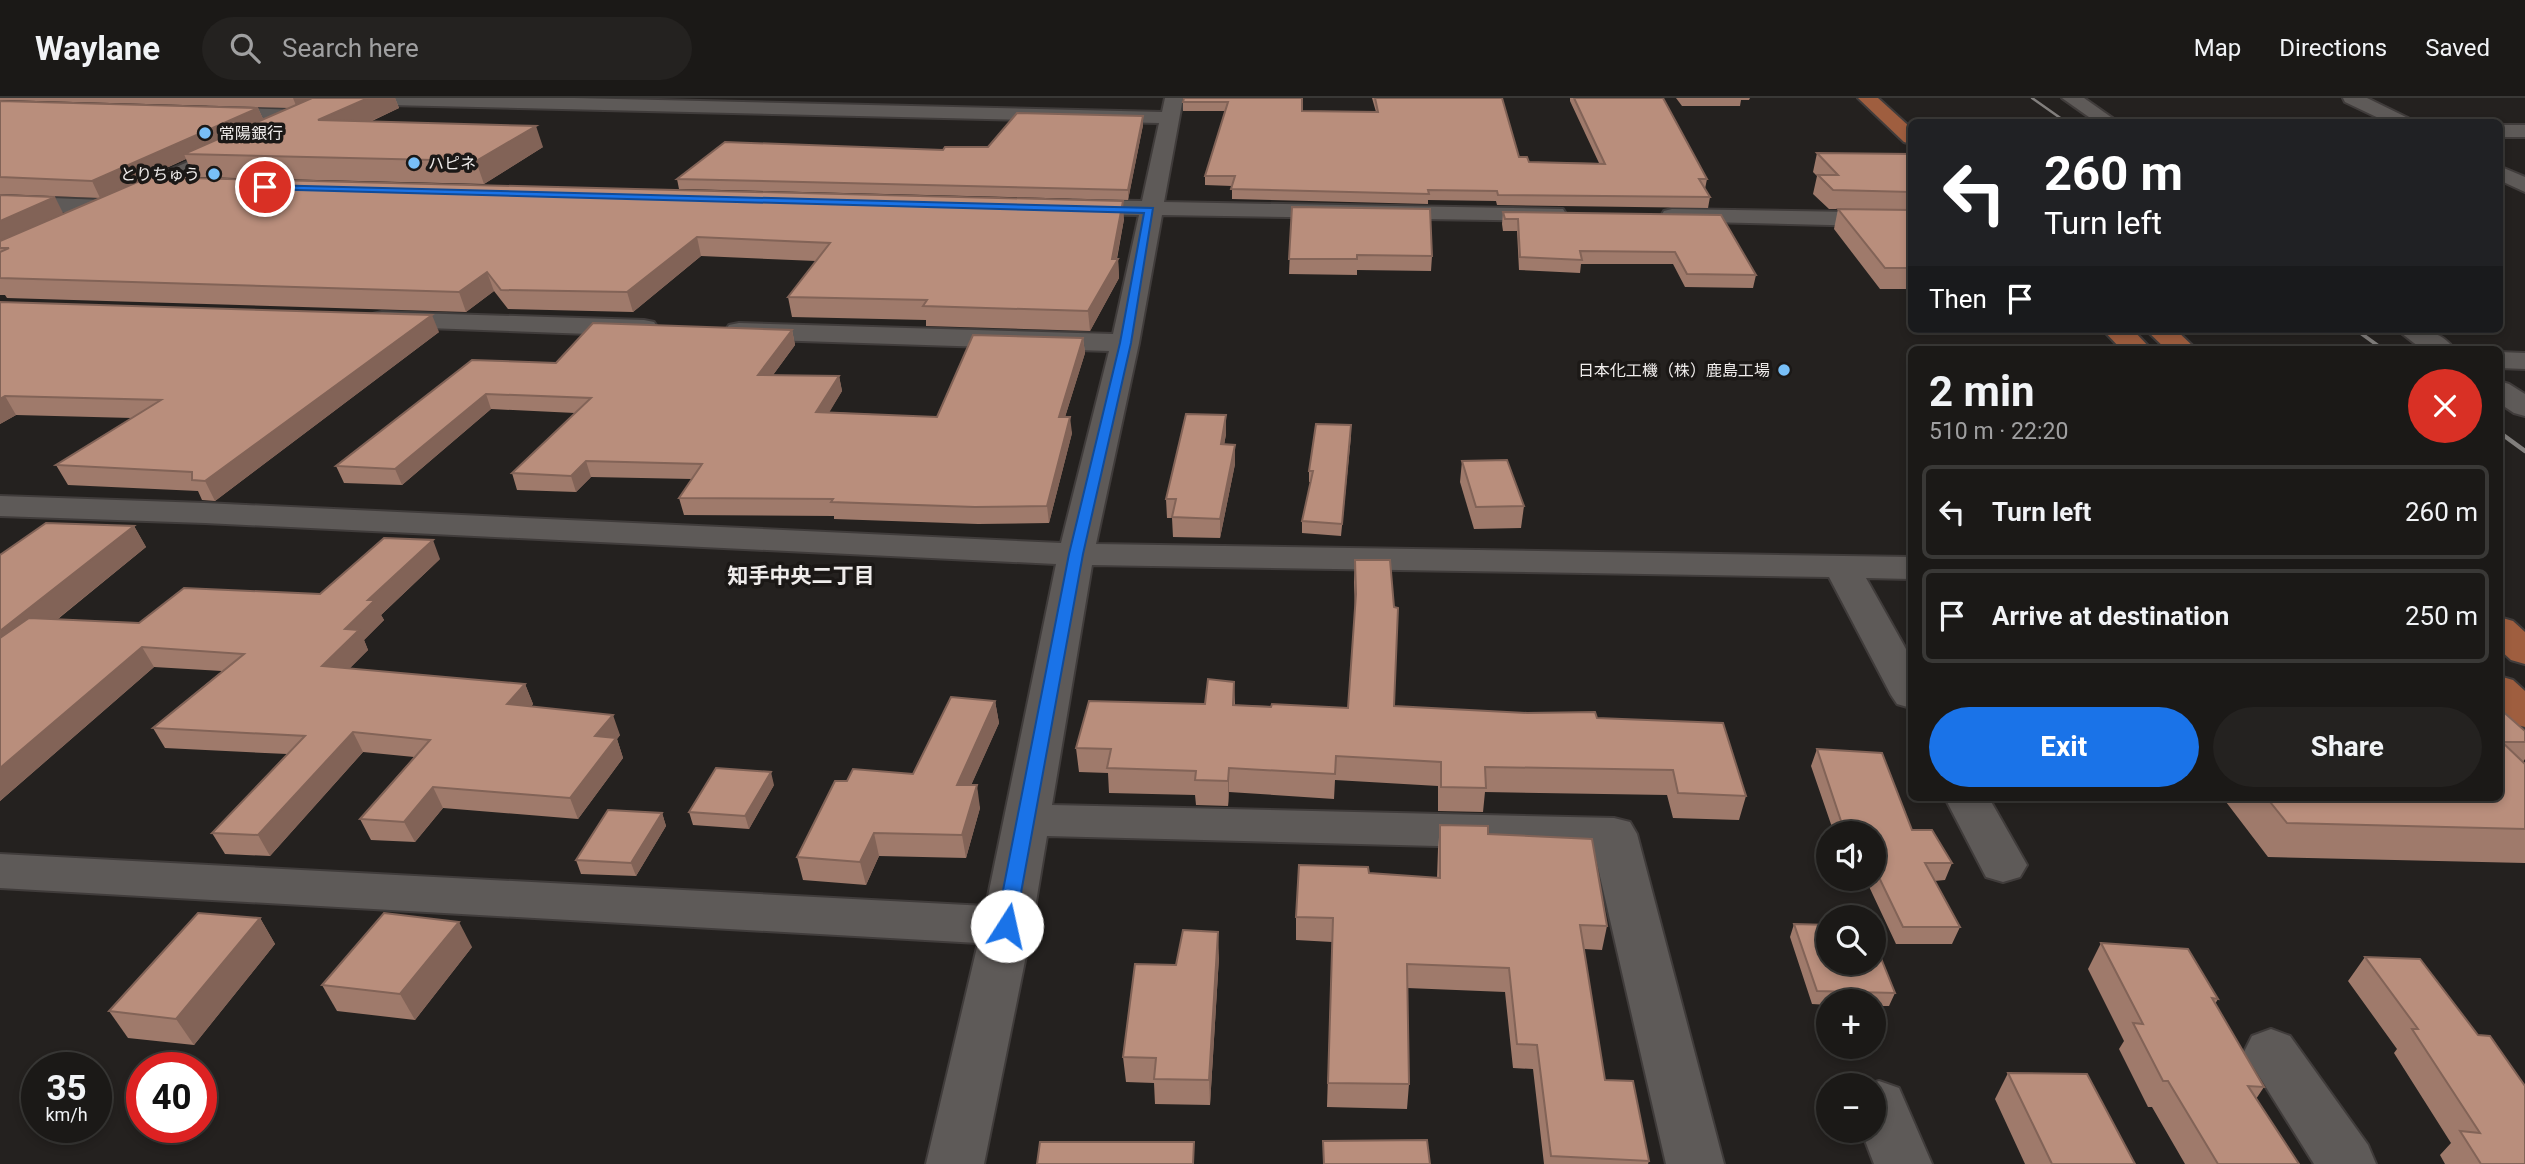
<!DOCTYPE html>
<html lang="en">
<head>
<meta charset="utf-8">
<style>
	:root { --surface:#1b1917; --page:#242220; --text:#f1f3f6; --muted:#a0a0a1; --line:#393836; --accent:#1a73e8 }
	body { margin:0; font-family:Roboto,"Noto Sans JP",sans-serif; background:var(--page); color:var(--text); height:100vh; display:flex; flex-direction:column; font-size:26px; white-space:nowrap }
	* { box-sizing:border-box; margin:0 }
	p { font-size:23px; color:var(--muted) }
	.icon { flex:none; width:38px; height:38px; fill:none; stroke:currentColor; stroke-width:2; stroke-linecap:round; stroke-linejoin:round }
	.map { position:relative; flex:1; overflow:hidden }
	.side { position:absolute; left:1908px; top:248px; width:595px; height:455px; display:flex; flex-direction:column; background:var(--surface); border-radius:10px; box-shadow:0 4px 10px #0003,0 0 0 2px var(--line) }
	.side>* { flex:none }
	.hud { position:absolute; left:1908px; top:21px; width:595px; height:214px; border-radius:10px; box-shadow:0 4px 10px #0003,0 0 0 2px var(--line); background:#202124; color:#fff; overflow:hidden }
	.controls { position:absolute; left:1816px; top:723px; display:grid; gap:14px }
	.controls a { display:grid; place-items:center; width:70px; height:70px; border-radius:50%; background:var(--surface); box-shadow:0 4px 10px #0003,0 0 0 2px var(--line); font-size:35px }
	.speed { position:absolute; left:21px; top:954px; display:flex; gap:14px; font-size:35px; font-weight:700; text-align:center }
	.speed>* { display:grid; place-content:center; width:91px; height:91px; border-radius:50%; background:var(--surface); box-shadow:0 4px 10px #0003,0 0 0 2px var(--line); line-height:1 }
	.speed small { font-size:18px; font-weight:400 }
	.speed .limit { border:10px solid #d22; background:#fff; color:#111 }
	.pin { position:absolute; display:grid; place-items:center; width:60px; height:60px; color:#fff; margin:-30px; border:4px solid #fff; border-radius:50%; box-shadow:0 2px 7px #0007 }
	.me { position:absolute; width:77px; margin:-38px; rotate:10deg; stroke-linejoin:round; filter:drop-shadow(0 0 5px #0008) }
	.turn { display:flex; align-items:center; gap:24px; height:147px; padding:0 21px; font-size:32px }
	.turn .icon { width:91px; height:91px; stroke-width:2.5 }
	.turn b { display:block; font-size:49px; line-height:60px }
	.then { display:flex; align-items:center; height:66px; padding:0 21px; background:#0003; gap:14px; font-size:26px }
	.round { display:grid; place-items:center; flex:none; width:74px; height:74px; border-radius:37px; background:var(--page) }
	.head { display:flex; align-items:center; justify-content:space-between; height:119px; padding:0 21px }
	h1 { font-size:42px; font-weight:700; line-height:52px }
	.primary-button { display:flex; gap:14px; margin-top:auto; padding:14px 21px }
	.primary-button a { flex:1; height:80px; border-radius:42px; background:var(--accent); color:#fff; font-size:28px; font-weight:700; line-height:80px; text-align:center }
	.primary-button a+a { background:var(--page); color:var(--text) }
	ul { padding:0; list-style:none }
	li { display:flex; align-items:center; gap:21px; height:94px; margin:0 14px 10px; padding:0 7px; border:4px solid var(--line); border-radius:10px }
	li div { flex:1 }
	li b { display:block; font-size:26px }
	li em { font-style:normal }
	header { display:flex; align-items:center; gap:42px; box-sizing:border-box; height:98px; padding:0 35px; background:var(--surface); border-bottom:2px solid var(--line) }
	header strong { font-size:33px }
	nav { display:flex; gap:38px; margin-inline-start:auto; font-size:24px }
	.search { width:490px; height:63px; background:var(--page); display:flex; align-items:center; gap:18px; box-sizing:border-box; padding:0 24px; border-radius:38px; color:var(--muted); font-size:26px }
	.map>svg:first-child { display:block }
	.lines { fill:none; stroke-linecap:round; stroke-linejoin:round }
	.minor-casing { stroke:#403c3b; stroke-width:4 }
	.major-casing { stroke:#403c3b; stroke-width:4 }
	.minor { fill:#5e5a58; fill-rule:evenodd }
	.major { fill:#9f5e3f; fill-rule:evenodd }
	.rail-far2 { stroke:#827f7d; stroke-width:2.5 }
	.rail-far1 { stroke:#827f7d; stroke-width:3.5 }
	.rail { stroke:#827f7d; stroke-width:4.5 }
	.wall { fill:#9f7a6b }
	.shaded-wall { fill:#826357 }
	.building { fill:#b98e7c; stroke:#826357; stroke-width:2 }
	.route { fill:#1a73e8; stroke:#114b97; stroke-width:2 }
	.poi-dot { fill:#78bff7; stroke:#1b1816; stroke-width:2.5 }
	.labels { text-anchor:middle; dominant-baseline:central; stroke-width:7; stroke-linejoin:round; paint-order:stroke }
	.far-poi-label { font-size:16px; fill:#efeceb; stroke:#1b1816; text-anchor:start }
	.neighbourhood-label { font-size:21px; font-weight:bold; fill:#efeceb; stroke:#1b1816 }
</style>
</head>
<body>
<header>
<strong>Waylane</strong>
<div class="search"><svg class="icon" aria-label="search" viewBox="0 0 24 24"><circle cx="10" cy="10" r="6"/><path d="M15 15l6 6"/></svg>Search here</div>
<nav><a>Map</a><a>Directions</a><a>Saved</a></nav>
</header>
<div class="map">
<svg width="2525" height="1066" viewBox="0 0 2525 1066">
	<rect width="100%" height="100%" fill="#24211f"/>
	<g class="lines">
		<g class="minor-casing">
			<g id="minor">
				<path d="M336,0H575L1162,14L1165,0H1183L1164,104L1563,111L1566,116L1563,121L1555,123L1162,117L1139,245L1096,446L1911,459V481L1866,480L1911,560V610L1897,606L1891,597L1829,479L1092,467L1052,707L1614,720L1630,724L1637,736L1724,1066H1666L1594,752L1047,738L1032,828L984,1066H926L978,845L0,790V756L986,808L1056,466L205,425L0,418V398L205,405L1061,445L1109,253L739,241L729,239L725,233L729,227L739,225L1113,236L1139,117L1073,116L1065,114L1062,109L1065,104L1073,102L1142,103L1159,25L345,6Z"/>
				<path d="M2062,0H2084L2118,24H2096Z"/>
				<path d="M2343,0H2367L2408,20L2411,24H2387L2345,4Z"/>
				<path d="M209,9L302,12L312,18L302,24L202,19L200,15Z"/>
				<rect x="2499" y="27" width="26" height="12"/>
				<path d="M236,43L243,45L246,49L243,53L130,106H114L111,101L114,96Z"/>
				<path d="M2499,68L2525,79V94L2499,82Z"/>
				<path d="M0,98L104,102L112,104L115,109L112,114L104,116L0,112Z"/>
				<path d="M1672,111L1911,115V129L1664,123L1661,118L1664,113Z"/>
				<path d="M382,214L644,222L654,224L658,230L654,236L644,238L373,228L369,222L373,216Z"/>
				<path d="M2396,231C2420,231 2440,231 2455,252H2423Z"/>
				<path d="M2499,254L2525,255V271L2499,270Z"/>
				<path d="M2499,283L2509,286L2525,296V318L2514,315L2499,305Z"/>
				<path d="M1945,700H1989L2027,767L2020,779L2003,784L1986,779Z"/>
				<path d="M2271,931L2290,938L2368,1047L2376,1066H2314L2244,954L2252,938Z"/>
				<path d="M1879,983L1899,990L1932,1066H1874L1861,1032H1874V987H1867Z"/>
			</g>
		</g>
		<g class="major-casing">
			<g id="major">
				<path d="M1858,0H1878L1911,30V46L1904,44Z"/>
				<path d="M2102,231H2132L2152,252H2122Z"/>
				<path d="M2145,231H2175L2197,252H2167Z"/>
				<path d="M2499,519L2513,523L2525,534V566L2511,562L2499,551Z"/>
				<path d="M2499,578L2513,582L2525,593V629L2510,625L2499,614Z"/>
			</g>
		</g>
		<use href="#minor" class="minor"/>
		<use href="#major" class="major"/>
		<path class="rail-far2" d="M2032,0L2066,24"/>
		<path class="rail-far1" d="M2355,231L2384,252"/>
		<path class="rail" d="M2499,334L2525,353"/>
	</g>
	<g class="wall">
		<path d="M0,0H395L399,10L370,24L543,49L484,86L194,79L186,61L107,97L1124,121L1117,161H1118L1119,180L1090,233L926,228V222L792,219L788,199L816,163L701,158L633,214L508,211L494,193L466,214L7,200L5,197H0V97L63,116L100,100L0,96V3L258,10L263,21L289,10L0,2Z"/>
		<path d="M1302,0V13L1376,14L1372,0H1502L1519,59L1529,64L1599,65L1570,3V0H1663L1707,81L1705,91L1710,99L1708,110L1497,107L1496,103L1428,102V106L1232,101V88L1205,87V78L1225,13H1183V4Z"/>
		<path d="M1676,0H1750L1749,2H1741L1740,8H1682Z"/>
		<path d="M1143,18V27L1128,102L679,91L677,81L943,52L988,49Z"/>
		<path d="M1817,55L1911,56V191H1880L1834,131L1838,111H1829L1813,96L1817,78L1813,74Z"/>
		<path d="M1292,109L1432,158L1431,173L1357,172V177L1289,176Z"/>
		<path d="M1503,114L1721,117L1756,177L1753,190L1685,189L1673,166H1581L1580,175L1519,172L1517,133H1503L1502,126Z"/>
		<path d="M0,204L439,234L215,403L202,402L198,393L68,387L56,367L132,320L16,317L0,326Z"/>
		<path d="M792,232L795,247L773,277L839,278L842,293L829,314L937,319L1083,240L1085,255L1065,319L1072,335L1049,425L978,426L834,421V418L684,417L679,400L692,381L591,379L576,394L517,392L512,375L575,315L491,311L402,387L344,385L336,368L472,262L556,265Z"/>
		<path d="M1226,317V336L1224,347H1235V366L1220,440L1173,439L1172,420H1167L1166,401Z"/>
		<path d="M1351,338L1341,438L1302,435V423L1311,384H1309V373Z"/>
		<path d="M1462,363L1524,408L1521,430L1474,431L1460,384Z"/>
		<path d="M134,428L146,449L58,521L139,525L320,496L440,461L381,517L384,522L364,542L368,552L349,571L525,586L533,606L531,609L620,637L617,641L623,660L578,721L443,710L415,744L371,742L360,721L414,659L363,654L270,758L225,756L212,735L287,656L165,650L153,630L222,573L154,569L0,703V457Z"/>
		<path d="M1355,462L1394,608L1597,620L1746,698L1739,722L1673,720L1667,697L1485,694L1483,714L1438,713V688L1335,682L1334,701L1229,694L1228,708L1196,707L1195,697L1109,695L1108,675L1079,674L1076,650L1205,606L1234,584L1235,607L1348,610L1355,514L1354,484Z"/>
		<path d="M995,603L999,625L971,687L980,710L966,760L879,758L866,787L803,782L797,759L847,683L913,676Z"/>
		<path d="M2499,610L2525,633V661L2523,664L2525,666V765L2268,759L2223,700H2499Z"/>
		<path d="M1817,651L1952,765L1945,782L1934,783L1960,829L1952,846H1896L1865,780H1874V735H1834L1811,668Z"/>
		<path d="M774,687L749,731L693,727L689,714Z"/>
		<path d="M662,715L666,728L636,778L581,776L576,762Z"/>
		<path d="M1440,727L1488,736L1607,828L1602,852L1584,851L1605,982L1649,1063L1648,1066H1544L1533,971L1513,970L1505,894L1407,890L1409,986L1407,1011L1327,1009L1332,844L1296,842V819L1369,775L1437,780L1438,751Z"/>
		<path d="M260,820L275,846L194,947L128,940L109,913Z"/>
		<path d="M1794,826L1895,895L1889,908H1874V903H1829V907L1812,906L1790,839Z"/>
		<path d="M2101,845L2218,901L2215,906L2264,989L2256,1001L2299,1066H2185L2152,1009H2148L2119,951L2124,943L2088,871Z"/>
		<path d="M472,849L415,922L337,913L322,887Z"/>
		<path d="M1219,859L1210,1007L1155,1006L1154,985L1126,984L1123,959L1176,867Z"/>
		<path d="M2365,859L2478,937L2525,1066H2445L2440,1057L2451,1045L2394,955L2397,951L2348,883Z"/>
		<path d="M2008,975L2135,1066H2025L1995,1001Z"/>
	</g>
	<g class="shaded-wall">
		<path d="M293,0H321L297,10Z"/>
		<path d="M368,0H395L399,10L326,44L318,22Z"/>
		<path d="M258,10L265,25L184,56L186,61L100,100L92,83Z"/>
		<path d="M1143,18V27L1128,102V92Z"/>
		<path d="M536,28L543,49L484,86L476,63Z"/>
		<path d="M55,99L64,117L0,146V123Z"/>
		<path d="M1123,103L1124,121L1116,164L1118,161L1119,180L1090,233L1088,213L1112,161Z"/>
		<path d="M697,139L701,158L633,214L627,194Z"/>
		<path d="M487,174L494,193L466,214L459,194Z"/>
		<path d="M432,217L439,234L215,403L205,383Z"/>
		<path d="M792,232L795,247L762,292L758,277Z"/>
		<path d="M1083,240L1085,255L1060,335L1059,319Z"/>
		<path d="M839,278L842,293L820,330L816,314Z"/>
		<path d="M486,296L491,311L402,387L395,371Z"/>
		<path d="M5,298L16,317L0,326V301Z"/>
		<path d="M1226,317V336L1221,365V346Z"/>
		<path d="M1070,319L1072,335L1049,425L1047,408Z"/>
		<path d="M1235,347V366L1220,440V421Z"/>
		<path d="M586,363L591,379L576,394L571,378Z"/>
		<path d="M134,428L146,449L8,561L0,549V533Z"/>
		<path d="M433,442L440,461L381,517L384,522L364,542L368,552L332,588L322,568L345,531L368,502Z"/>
		<path d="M142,549L154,569L0,703V670Z"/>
		<path d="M525,586L533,606L515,626L507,606Z"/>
		<path d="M995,603L999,625L961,710L957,687Z"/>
		<path d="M613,617L620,637L617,641L623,660L578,721L570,700L595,638Z"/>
		<path d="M353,634L363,654L270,758L258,737Z"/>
		<path d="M1229,670V694L1228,708V683Z"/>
		<path d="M771,674L774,687L749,731L745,718Z"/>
		<path d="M977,687L980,710L966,760L962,737Z"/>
		<path d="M433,689L443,710L415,744L404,724Z"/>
		<path d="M662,715L666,728L636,778L631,765Z"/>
		<path d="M874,735L879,758L866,787L860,764Z"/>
		<path d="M260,820L275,846L194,947L176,921Z"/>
		<path d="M459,824L472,849L415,922L400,896Z"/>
		<path d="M1218,834L1219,859L1210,1007L1209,982Z"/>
	</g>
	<g class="building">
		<path d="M312,0H368L318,22L536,28L476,63L184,56Z"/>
		<path d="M1184,0H1302V13L1378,14L1375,0H1502L1519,59H1527L1529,64L1605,66L1574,0H1663L1707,81H1699L1710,99L1498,97L1497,93L1428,92L1429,96L1231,91L1235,78H1205L1228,4H1183Z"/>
		<path d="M0,3L258,10L92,83L0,79Z"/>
		<path d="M1017,15L1143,18L1128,92L677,81L725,44L943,52L945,49H988Z"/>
		<path d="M1817,55L1911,56V94L1833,92L1818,77H1838Z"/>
		<path d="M149,79L1123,103L1112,161H1118L1088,213L923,208L927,202L788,199L830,145L697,139L627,194L501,192L487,174L459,194L0,180V154L9,150H0V143Z"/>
		<path d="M0,97L55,99L0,123Z"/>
		<path d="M1292,109L1430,111L1432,158L1357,157V161H1289Z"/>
		<path d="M1838,111L1911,112V170H1885Z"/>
		<path d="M1503,114L1721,117L1756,177L1687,176L1675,154L1580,153L1582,162L1520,159L1518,121H1505Z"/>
		<path d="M0,204L432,217L205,383L192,382V374L56,367L161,302L5,298L0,301Z"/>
		<path d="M593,225L792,232L758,277L839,278L816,314L937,319L973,237L1083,240L1059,319H1070L1047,408L975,409L831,404L833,401L679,400L702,366L586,363L571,378L512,375L591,300L486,296L395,371L336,368L472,262L556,265Z"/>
		<path d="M1186,316L1226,317L1221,346L1235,347L1220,421L1172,419L1176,401H1166Z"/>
		<path d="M1316,326L1351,327L1342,426L1302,423L1313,373H1309Z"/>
		<path d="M1507,362L1524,408L1476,409L1462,363Z"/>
		<path d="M46,425L134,428L0,533V457Z"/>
		<path d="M384,440L433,442L368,502H375L345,531L359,532L322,568L525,586L507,606L613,617L595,638L616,640L570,700L433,689L404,724L360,721L430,642L353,634L258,737L212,735L305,638L153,630L244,556L142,549L0,670V540L29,520L139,525L184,490L320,496Z"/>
		<path d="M1355,462H1390L1394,509L1398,510L1394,608L1527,615L1595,614L1597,620L1723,625L1746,698L1678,695L1673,672L1485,669L1486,690L1441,689V664L1336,658L1335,676L1229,670L1228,683L1195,682L1196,673L1107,670L1111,651L1076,650L1089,603L1205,606L1208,581L1234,584L1233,607L1271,609L1272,606L1348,610L1356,496Z"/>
		<path d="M951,599L995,603L957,687H977L962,737L874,735L860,764L797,759L835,683H847L853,671L913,676Z"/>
		<path d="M2499,610L2525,633V644H2502L2525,666V731L2287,725L2267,700H2499Z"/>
		<path d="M1817,651L1882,655L1912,732H1932L1952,765H1925L1960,829H1903L1874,769V735H1845Z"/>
		<path d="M716,670L771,674L745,718L689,714Z"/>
		<path d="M608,712L662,715L631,765L576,762Z"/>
		<path d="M1440,727L1488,728V736L1592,741L1607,828L1580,827L1605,982L1633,983L1649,1063L1551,1058L1537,947L1517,946L1509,870L1407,866L1409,986L1328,985L1333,820L1296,819L1299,767L1368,769L1369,775L1440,780Z"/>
		<path d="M198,815L260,820L176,921L109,913Z"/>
		<path d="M384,815L459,824L400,896L322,887Z"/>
		<path d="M1794,826L1829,827V864H1874V843L1895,895L1817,893Z"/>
		<path d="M1183,832L1218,834L1209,982L1154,981L1156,960L1123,959L1135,866L1176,867Z"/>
		<path d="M2101,845L2188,851L2218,901L2212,900L2264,989L2248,988L2299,1066H2218L2168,983H2163L2133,925L2143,926Z"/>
		<path d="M2365,859L2420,861L2478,937L2490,938L2525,988V1066H2481L2460,1033L2480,1035L2412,931H2418Z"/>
		<path d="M2008,975L2087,976L2135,1066H2052Z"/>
		<path d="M1427,1042L1430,1066H1324L1323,1043Z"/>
		<path d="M1040,1044H1194L1193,1066H1037Z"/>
	</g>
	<path class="route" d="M265,87L1153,110L1131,245L1083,456L1014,833L1007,836L999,833L996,828L1069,456L1120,245L1144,115L261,91V87Z"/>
	<g class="poi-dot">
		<circle cx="205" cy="35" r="7"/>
		<circle cx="414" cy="65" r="7"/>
		<circle cx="214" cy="76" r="7"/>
		<circle cx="1784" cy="272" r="7"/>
	</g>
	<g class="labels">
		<g class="far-poi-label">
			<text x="219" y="35">常陽銀行</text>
			<text x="428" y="65">ハピネ</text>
			<text x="200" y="76" text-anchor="end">とりちゅう</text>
			<text x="1770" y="272" text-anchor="end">日本化工機（株）鹿島工場</text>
		</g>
		<g class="neighbourhood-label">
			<text x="801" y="478">知手中央二丁目</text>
		</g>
	</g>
</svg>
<div class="controls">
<a><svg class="icon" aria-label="sound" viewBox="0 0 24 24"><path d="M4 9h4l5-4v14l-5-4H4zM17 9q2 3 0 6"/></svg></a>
<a><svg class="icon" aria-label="search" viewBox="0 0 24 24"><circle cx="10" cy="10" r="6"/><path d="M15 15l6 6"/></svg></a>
<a>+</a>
<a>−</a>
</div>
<div class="speed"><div>35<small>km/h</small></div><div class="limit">40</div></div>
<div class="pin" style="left:265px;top:89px;background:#d93025"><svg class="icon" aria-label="arrive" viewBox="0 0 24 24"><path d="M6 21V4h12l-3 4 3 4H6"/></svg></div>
<svg class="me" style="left:1007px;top:828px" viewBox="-20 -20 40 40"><circle r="19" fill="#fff"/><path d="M0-13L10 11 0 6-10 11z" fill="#1a73e8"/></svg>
<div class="hud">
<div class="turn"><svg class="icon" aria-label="left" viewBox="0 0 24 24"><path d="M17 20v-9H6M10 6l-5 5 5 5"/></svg><div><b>260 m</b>Turn left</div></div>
<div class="then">Then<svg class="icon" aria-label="arrive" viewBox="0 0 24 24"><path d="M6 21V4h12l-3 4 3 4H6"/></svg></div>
</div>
<section class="side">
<div class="head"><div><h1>2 min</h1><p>510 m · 22:20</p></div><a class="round" style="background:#d93025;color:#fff"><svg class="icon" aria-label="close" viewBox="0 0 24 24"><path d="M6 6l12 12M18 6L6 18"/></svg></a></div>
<ul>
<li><svg class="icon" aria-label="left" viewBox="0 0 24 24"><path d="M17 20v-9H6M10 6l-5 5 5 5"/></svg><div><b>Turn left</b></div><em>260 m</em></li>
<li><svg class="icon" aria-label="arrive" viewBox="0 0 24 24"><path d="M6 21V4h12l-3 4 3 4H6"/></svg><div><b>Arrive at destination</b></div><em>250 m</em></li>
</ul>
<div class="primary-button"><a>Exit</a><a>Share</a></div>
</section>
</div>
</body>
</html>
